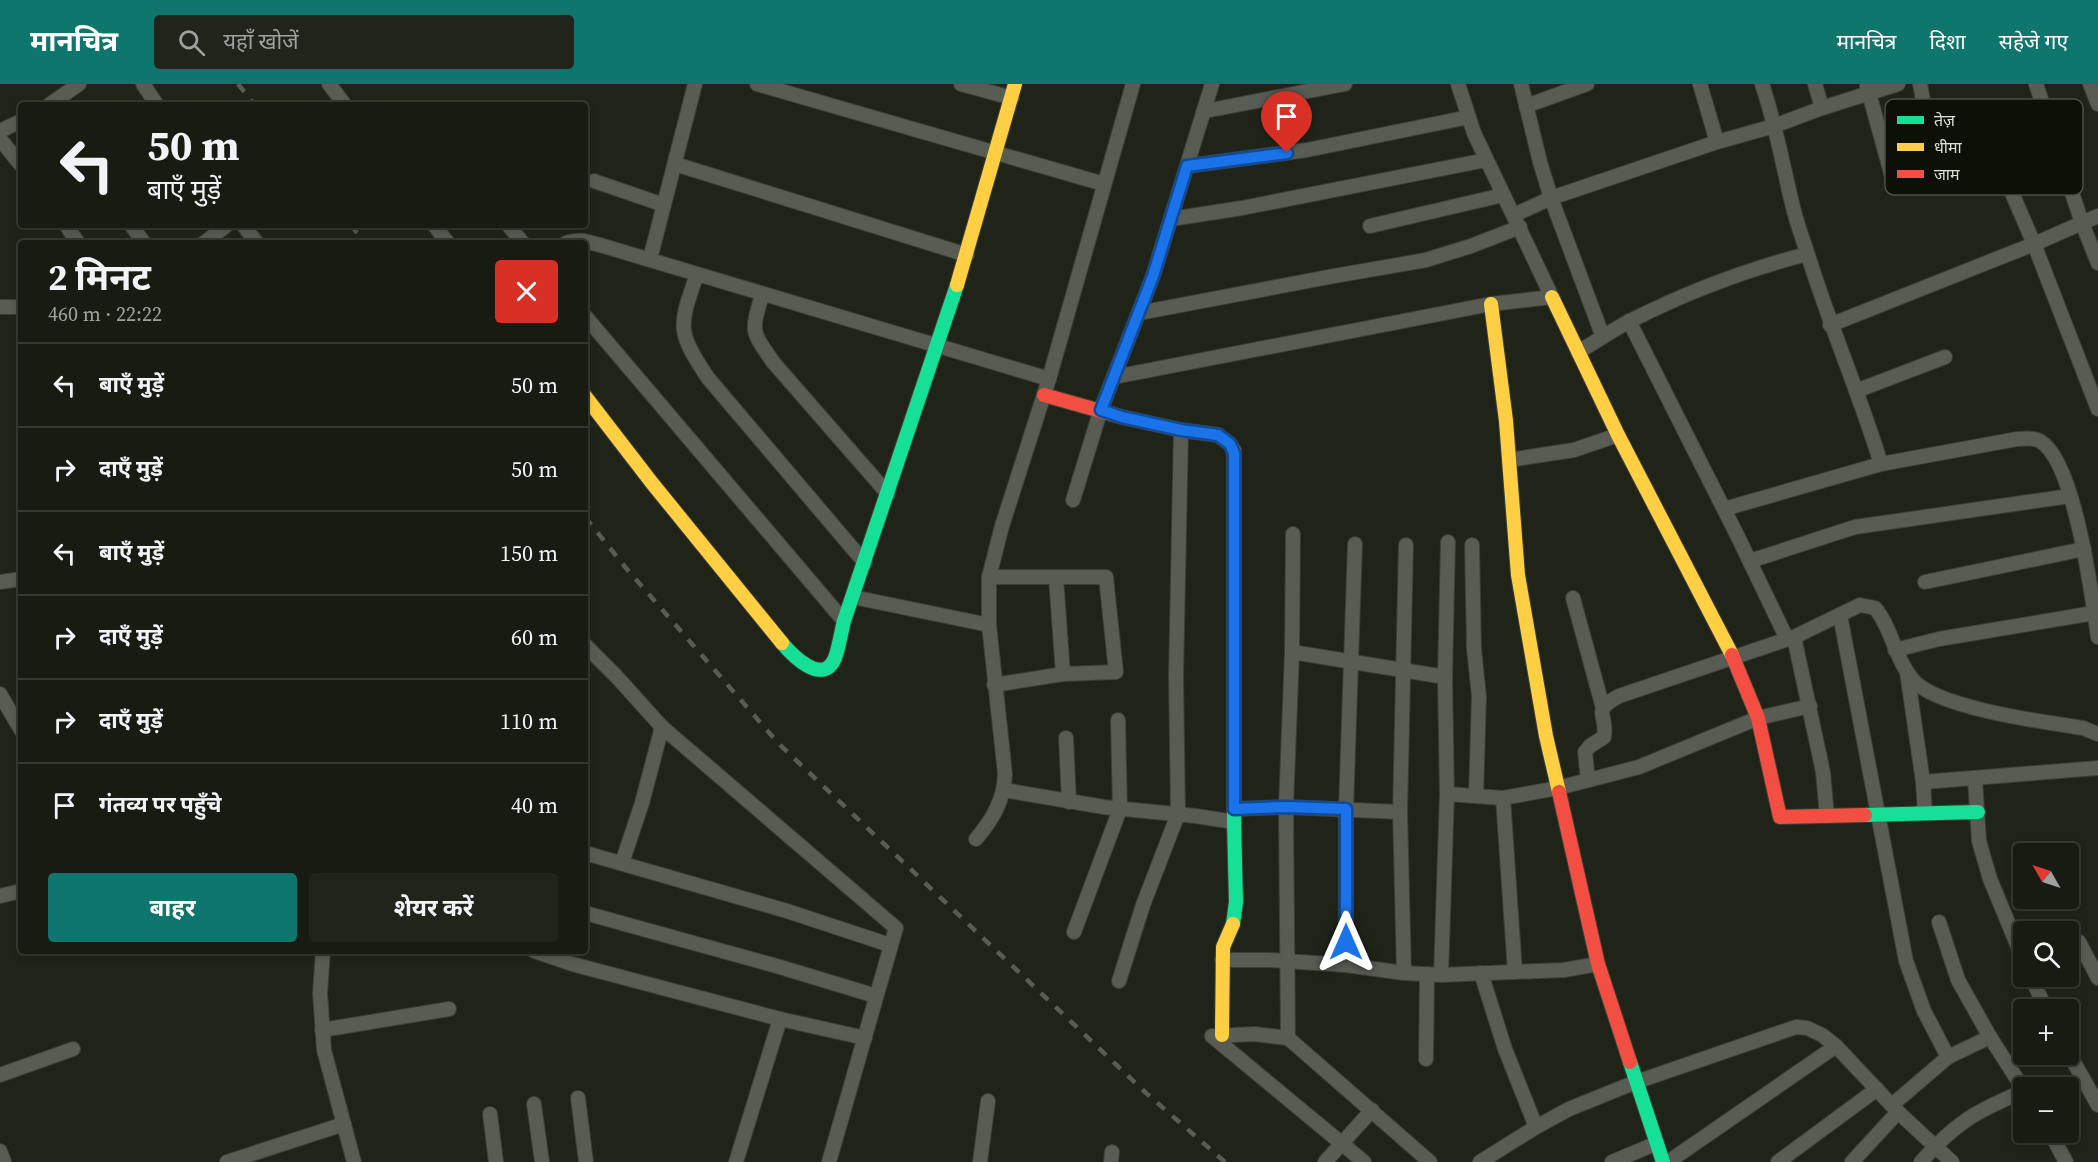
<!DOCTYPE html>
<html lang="hi">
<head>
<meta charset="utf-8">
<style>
	:root { --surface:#181b12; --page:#21241b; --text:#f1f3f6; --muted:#9fa19f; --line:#363932; --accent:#0f766e }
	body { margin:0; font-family:"Source Serif 4","Noto Sans Devanagari",serif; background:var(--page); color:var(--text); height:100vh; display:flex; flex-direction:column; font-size:22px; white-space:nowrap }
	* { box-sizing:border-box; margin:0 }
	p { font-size:20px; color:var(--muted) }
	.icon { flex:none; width:33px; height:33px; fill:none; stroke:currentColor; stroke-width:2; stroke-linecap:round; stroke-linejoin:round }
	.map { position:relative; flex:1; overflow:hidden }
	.panel { position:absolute; left:18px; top:156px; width:570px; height:714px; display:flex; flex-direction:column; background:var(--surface); border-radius:6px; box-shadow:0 3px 9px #0003,0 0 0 2px var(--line) }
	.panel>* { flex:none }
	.guide { position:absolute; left:18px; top:18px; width:570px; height:126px; border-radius:6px; box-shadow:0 3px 9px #0003,0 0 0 2px var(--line); background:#181b12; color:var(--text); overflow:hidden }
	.needle { width:39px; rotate:309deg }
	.tools { position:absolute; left:2013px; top:759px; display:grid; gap:12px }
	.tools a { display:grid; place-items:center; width:66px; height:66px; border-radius:6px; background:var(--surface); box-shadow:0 3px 9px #0003,0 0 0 2px var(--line); font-size:30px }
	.pin { position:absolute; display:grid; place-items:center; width:51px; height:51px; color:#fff; margin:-62px -26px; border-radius:50% 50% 50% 0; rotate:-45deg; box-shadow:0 0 6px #0007 }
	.pin .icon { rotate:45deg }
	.me { position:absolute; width:66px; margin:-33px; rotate:0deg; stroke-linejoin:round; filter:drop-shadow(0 0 4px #0008) }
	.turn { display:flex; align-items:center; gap:21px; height:126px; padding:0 30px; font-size:27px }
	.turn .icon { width:78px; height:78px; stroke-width:2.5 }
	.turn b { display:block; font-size:42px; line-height:51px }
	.round { display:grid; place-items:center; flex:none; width:63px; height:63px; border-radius:6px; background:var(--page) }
	.summary { display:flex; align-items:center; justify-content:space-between; height:102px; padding:0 30px }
	h1 { font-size:36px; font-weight:700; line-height:45px }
	.button { display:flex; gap:12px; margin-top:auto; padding:12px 30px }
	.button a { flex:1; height:69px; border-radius:6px; background:var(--accent); color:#fff; font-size:24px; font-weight:700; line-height:69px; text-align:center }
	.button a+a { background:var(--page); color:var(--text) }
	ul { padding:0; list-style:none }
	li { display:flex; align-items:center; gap:18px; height:84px; padding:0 30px; border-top:2px solid var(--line) }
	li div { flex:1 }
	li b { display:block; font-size:22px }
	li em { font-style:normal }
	header { display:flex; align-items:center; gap:36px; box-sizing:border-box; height:84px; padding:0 30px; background:var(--accent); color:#fff }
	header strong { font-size:28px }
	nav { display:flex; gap:33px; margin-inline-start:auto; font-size:21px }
	.search { width:420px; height:54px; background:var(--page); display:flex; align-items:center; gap:15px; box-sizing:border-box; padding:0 21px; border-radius:6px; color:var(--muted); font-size:22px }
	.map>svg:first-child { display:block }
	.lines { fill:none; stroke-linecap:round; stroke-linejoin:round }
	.street-casing { stroke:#3b3f36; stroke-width:16 }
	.fast-casing { stroke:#3b3f36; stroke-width:16 }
	.slow-casing { stroke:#3b3f36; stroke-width:16 }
	.jam-casing { stroke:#3b3f36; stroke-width:16 }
	.street { stroke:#585c53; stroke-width:14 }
	.fast { stroke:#16e098; stroke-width:14 }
	.slow { stroke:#ffcf43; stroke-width:14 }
	.jam { stroke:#f24e42; stroke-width:14 }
	.rail { stroke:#595c53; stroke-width:4.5; stroke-dasharray:10 10; stroke-linecap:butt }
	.route-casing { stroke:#114b97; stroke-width:15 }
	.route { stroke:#1a73e8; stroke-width:10 }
	.key { fill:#0c1007; stroke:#4a4f44; stroke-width:1.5 }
	.key-label { font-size:16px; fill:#dce1d4 }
</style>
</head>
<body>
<header>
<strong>मानचित्र</strong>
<div class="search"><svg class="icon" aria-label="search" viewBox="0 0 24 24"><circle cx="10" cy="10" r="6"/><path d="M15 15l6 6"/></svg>यहाँ खोजें</div>
<nav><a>मानचित्र</a><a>दिशा</a><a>सहेजे गए</a></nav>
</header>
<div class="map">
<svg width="2098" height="1078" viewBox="0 0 2098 1078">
	<rect width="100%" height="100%" fill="#202418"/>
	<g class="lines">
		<g class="street-casing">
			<g id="street">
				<path d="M143,0L157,21"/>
				<path d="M329,0L345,21"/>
				<path d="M757,0L1104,100"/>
				<path d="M961,0L1012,14"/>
				<path d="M1521,0L1540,78L1551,114L1603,253"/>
				<path d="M1700,0L1717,58"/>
				<path d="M1762,0C1775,38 1782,77 1791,115C1795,133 1801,151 1807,168C1829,240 1859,308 1881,380"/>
				<path d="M1815,0L1822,24"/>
				<path d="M1920,0L1933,71"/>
				<path d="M2036,0L2082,139L2098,179"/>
				<path d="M2090,0L2098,20"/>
				<path d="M1867,2L1891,89"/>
				<path d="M49,21L79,0"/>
				<path d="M1526,22L1587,0"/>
				<path d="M1205,27L1345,0"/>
				<path d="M0,47L21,37"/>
				<path d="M0,55L21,81"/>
				<path d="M1993,65L2034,160L2098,325"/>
				<path d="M675,80L967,171"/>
				<path d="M1187,82L1307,66L1469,33"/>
				<path d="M594,97L664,121"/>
				<path d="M1514,131L1551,114L1717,58L1774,42L1822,24L1898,0"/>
				<path d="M1171,135L1242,124L1486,76"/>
				<path d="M66,141L78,159"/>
				<path d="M131,141L144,159"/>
				<path d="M243,141L257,159"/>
				<path d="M434,141L448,159"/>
				<path d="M508,141L523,159"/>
				<path d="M1370,142L1503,111"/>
				<path d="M204,159L227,141"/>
				<path d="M566,159C578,154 588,158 600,161L1049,295"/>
				<path d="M650,175L695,0"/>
				<path d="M697,190C679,243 676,246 708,294L865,479"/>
				<path d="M762,211C751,249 751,246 773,278L888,410"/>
				<path d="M0,223H21"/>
				<path d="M1139,229L1334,192L1426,176L1471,162L1520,143"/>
				<path d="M585,232L844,537"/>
				<path d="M1629,237L1738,453L1787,555"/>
				<path d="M1830,241L2034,160L2098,132"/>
				<path d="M1578,268C1596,258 1612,246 1630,237C1687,208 1745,186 1807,170"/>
				<path d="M1114,293L1491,220L1552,213L1474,49L1458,0"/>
				<path d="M1856,307L1945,273"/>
				<path d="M1509,376L1574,366L1618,351"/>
				<path d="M1073,416L1101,325L1153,192L1212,0"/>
				<path d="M1724,425L1881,380L2017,355C2024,355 2033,353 2040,357C2075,377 2092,513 2098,553"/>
				<path d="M1355,460L1346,725V881L1404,889L1441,891L1564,886L1598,880"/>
				<path d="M1472,461L1474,565L1479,612L1476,712"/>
				<path d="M1750,477L1855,443L2070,412"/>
				<path d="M989,493H1106L1116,588L1063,590L994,601"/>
				<path d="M1056,494L1063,590"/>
				<path d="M0,498L21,495"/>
				<path d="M1925,498L2084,465"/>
				<path d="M853,513L989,541"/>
				<path d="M1573,514L1603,624"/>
				<path d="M1840,531L1906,877L1924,927L1948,973"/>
				<path d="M1794,553L1823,688L1827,732"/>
				<path d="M585,561L616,592L662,643L896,844L829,1078"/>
				<path d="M1895,566L1939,555L2094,529"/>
				<path d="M1292,568L1445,593"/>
				<path d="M1907,588L1923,698L1925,729"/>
				<path d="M0,610L21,646"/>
				<path d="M1066,654L1069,718"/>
				<path d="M1975,695L1979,757L1990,795L2024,877"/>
				<path d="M1588,696L1585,668L1590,662L1604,653C1608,629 1590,628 1619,612L1794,553L1860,521L1875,524C1892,544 1895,575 1913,596C1937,624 2044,638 2083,644L2098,650"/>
				<path d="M1923,698L2098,684"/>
				<path d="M1004,706L1104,723L1196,732L1234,738"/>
				<path d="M1447,710L1503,714L1558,704L1639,683L1758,634L1810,622"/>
				<path d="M1503,714L1515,888"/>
				<path d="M1234,725L1286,723L1400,728"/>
				<path d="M976,755C993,735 1004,716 1005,690L989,541V493L1002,442L1049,295L1133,0"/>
				<path d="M585,769L787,827L890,861"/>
				<path d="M622,779L642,719L662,643"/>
				<path d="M0,812L21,807"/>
				<path d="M585,829L780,883L876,912"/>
				<path d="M1939,838L1958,896L1990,953L2024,1006"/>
				<path d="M1074,848L1120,725L1118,636"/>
				<path d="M2079,858L2098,894"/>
				<path d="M323,867L320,909L324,966L354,1078"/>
				<path d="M534,867L572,880L780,935L865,954"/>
				<path d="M1222,876H1269L1346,881"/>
				<path d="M1404,889L1400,728L1406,461"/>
				<path d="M1481,889L1505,965L1536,1043"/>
				<path d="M1441,891L1447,710L1445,593L1448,458"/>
				<path d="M2031,892L2046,926"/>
				<path d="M1119,897L1143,821L1178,730L1176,592L1181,346"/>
				<path d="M322,946L449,925"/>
				<path d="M1212,952L1254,950L1288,954L1430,1078"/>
				<path d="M1212,952L1364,1078"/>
				<path d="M1288,954L1286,723L1292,568L1293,450"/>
				<path d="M2068,968L2098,1021"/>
				<path d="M1426,975L1427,890"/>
				<path d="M0,991L73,965"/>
				<path d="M578,1014L586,1078"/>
				<path d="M534,1020L542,1078"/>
				<path d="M1892,1021L1948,973L1990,953"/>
				<path d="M490,1030L496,1078"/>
				<path d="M2050,1048L2066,1078"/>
				<path d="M0,1067L4,1078"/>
				<path d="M227,1078L344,1040"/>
				<path d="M736,1078L780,935"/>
				<path d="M980,1078L988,1017"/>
				<path d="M1111,1078L1112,1068"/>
				<path d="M1325,1078L1372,1026"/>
				<path d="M1480,1078L1536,1043L1569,1025L1636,998L1796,943L1807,944L1822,951L1836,962L1898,1028L1952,1078"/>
				<path d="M1612,1078L1657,1059"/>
				<path d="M1668,1078L1836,962"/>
				<path d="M1778,1078L1877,1005"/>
				<path d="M1852,1078L1898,1028"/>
				<path d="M1921,1078C1934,1063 1949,1048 1965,1037C1983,1024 2004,1016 2024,1007"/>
			</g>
		</g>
		<g class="fast-casing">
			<g id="fast">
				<path d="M782,559C792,571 823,603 835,574C839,563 841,549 844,537L957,201"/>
				<path d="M1865,731L1978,728"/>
				<path d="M1233,840L1236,818L1234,738V367"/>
				<path d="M1630,978L1663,1078"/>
			</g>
		</g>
		<g class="slow-casing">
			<g id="slow">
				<path d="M957,201L1015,0"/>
				<path d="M1552,213L1618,351L1732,571"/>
				<path d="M1491,220L1506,337L1518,491L1546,652L1559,708"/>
				<path d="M585,312L652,399L782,559"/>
				<path d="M1222,951L1223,863L1233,840"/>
			</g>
		</g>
		<g class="jam-casing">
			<g id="jam">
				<path d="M1044,311L1122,333L1181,346L1218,351L1230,360L1234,367"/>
				<path d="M1732,571L1758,634L1780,733L1865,731"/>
				<path d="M1559,708L1598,880L1630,978"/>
			</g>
		</g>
		<use href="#street" class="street"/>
		<use href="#fast" class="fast"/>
		<use href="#slow" class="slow"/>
		<use href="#jam" class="jam"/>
		<g class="rail">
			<path d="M238,0L255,21"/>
			<path d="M351,141L365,159"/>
			<path d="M585,433L626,484L779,660L1146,1009L1225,1078"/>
		</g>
	</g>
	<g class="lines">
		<g class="route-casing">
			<path id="route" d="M1287,69L1187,82L1153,192L1101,326L1122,333L1181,346L1218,351L1230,360L1234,369V725L1286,723L1346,725V858"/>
		</g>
		<use href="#route" class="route"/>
	</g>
	<rect x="1885" y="15" width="198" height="96" rx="9" class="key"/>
	<rect x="1897" y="32" width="27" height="8" fill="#16e098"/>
	<rect x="1897" y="59" width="27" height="8" fill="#ffcf43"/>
	<rect x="1897" y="86" width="27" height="8" fill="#f24e42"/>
	<g class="key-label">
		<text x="1934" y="42">तेज़</text>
		<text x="1934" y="69">धीमा</text>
		<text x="1934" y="96">जाम</text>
	</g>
</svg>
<div class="tools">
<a><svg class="needle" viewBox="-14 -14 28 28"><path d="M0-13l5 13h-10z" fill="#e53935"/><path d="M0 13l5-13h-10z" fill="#9fa19f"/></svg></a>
<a><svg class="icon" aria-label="search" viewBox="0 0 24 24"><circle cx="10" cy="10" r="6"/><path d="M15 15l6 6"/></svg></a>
<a>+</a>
<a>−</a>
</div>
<div class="pin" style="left:1287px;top:69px;background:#d93025"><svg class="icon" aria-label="arrive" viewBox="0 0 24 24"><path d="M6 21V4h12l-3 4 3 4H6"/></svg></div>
<svg class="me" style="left:1346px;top:858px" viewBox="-20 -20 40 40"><path d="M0-17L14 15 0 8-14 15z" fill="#1a73e8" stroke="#fff" stroke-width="4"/></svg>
<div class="guide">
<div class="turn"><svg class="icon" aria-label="left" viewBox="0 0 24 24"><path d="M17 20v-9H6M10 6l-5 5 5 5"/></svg><div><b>50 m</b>बाएँ मुड़ें</div></div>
</div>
<section class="panel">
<div class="summary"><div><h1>2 मिनट</h1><p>460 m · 22:22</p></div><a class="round" style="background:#d93025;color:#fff"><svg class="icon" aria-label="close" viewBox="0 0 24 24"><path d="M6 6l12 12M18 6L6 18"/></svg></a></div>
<ul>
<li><svg class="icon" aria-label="left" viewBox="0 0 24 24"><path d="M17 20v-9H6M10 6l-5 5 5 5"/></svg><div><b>बाएँ मुड़ें</b></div><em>50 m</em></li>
<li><svg class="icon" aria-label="right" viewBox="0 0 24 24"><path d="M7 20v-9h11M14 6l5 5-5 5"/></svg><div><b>दाएँ मुड़ें</b></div><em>50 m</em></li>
<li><svg class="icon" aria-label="left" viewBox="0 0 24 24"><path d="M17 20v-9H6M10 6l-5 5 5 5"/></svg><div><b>बाएँ मुड़ें</b></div><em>150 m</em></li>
<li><svg class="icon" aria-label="right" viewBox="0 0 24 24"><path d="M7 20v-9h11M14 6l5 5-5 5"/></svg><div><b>दाएँ मुड़ें</b></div><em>60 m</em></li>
<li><svg class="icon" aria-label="right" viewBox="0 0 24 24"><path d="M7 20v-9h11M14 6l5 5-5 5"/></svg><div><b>दाएँ मुड़ें</b></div><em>110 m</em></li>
<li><svg class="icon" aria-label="arrive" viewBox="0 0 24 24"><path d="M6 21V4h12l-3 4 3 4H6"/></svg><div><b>गंतव्य पर पहुँचे</b></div><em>40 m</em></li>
</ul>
<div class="button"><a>बाहर</a><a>शेयर करें</a></div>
</section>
</div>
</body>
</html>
